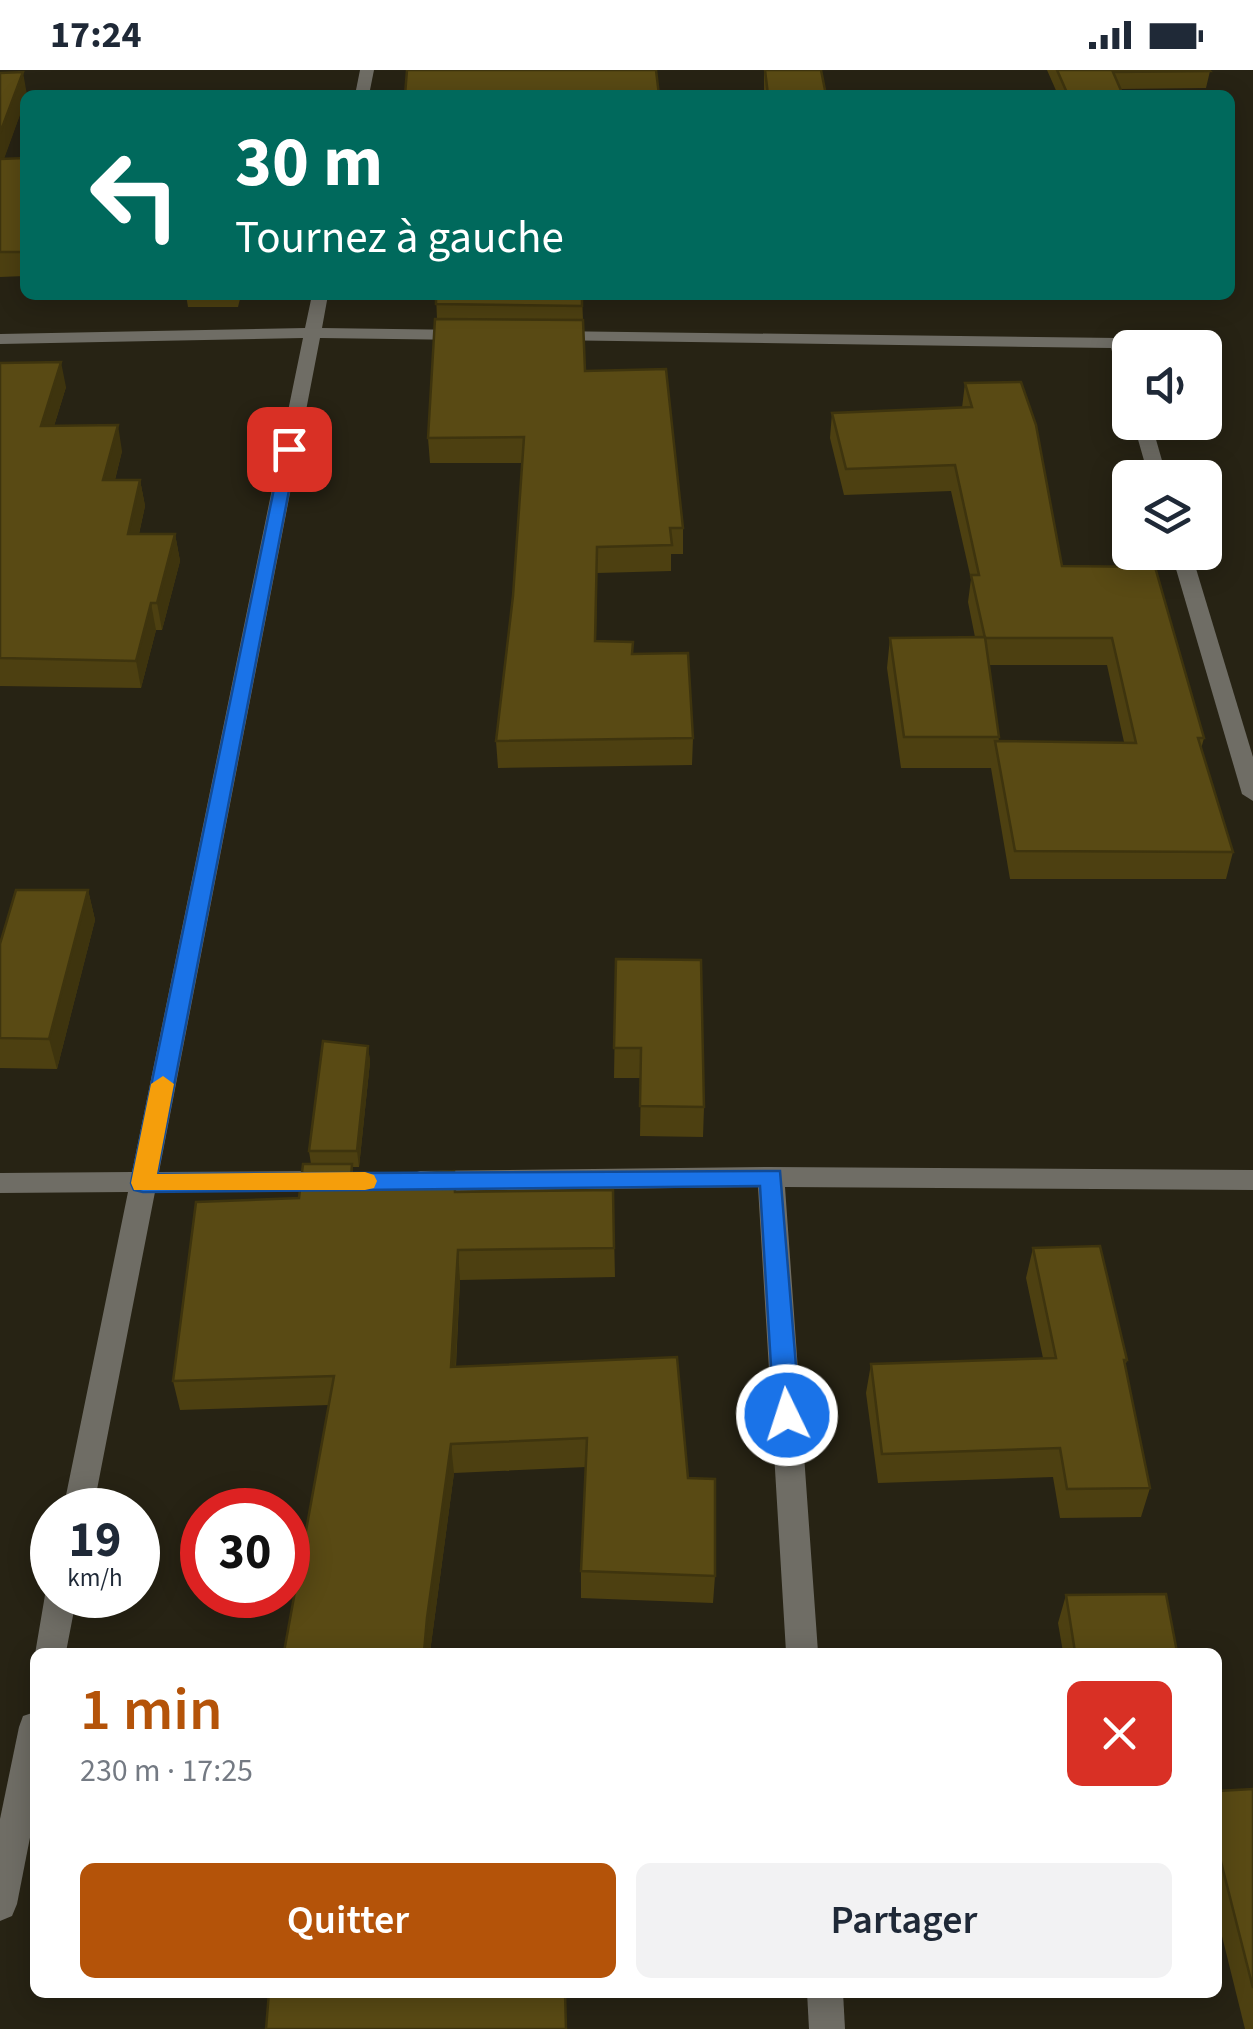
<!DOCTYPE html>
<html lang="fr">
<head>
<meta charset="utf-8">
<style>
	:root { --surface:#fff; --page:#f2f2f3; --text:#1f2937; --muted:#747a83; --accent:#b45309 }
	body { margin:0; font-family:"Source Sans 3",sans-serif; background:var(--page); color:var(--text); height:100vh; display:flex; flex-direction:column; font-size:38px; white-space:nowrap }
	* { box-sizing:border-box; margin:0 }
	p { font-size:32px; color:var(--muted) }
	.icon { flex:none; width:55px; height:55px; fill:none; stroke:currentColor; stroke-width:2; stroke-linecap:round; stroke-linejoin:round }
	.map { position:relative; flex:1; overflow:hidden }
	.side { position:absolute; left:30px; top:1578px; width:1192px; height:350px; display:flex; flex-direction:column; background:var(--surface); border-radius:15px; box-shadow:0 5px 25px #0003 }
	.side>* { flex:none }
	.top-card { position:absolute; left:20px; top:20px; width:1215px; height:210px; border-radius:15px; box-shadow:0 5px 25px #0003; background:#00695c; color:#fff; overflow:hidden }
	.controls { position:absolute; left:1112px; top:260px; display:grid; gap:20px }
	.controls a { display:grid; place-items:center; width:110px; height:110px; border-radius:15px; background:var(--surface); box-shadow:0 5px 25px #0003; font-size:50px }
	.speed { position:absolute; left:30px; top:1418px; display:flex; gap:20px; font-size:50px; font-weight:700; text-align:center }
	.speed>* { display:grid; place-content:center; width:130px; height:130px; border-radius:50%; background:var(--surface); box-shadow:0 5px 25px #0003; line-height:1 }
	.speed small { font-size:25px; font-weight:400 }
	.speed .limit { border:15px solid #d22; background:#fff; color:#111 }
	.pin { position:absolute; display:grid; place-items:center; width:85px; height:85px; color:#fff; margin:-42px; border-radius:20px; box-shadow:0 5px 15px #0006 }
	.me { position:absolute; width:110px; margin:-55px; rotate:356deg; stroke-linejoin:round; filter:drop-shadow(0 0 8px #0008) }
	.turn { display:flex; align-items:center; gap:35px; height:210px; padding:0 50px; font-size:45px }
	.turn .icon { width:130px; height:130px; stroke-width:2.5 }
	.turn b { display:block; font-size:70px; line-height:85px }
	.round { display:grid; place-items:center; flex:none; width:105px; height:105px; border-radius:15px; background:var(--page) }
	.headline { display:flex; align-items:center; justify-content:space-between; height:170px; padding:0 50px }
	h1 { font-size:60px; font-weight:600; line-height:75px; color:var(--accent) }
	.cta { display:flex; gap:20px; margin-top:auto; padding:20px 50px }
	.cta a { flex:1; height:115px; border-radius:15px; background:var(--accent); color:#fff; font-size:40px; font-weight:600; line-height:115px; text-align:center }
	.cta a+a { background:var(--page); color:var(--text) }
	.status { display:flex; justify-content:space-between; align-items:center; height:70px; padding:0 50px; background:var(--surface); direction:ltr }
	.status svg { height:28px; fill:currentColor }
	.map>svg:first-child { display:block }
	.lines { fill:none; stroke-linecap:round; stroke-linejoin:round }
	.minor { fill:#6f6d65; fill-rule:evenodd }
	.wall { fill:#4d4011; fill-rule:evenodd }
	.shaded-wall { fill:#3e340e }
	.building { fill:#594a14; stroke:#3e340e; stroke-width:2.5 }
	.route { fill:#1a73e8; stroke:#114b97; stroke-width:2.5 }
	.slow { fill:#f59e0b }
</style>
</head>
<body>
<div class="status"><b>17:24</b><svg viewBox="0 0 49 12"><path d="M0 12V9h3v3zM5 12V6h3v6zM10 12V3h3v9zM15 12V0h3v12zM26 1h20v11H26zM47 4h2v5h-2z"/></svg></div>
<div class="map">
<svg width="1253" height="1959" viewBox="0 0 1253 1959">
	<rect width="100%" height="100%" fill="#272314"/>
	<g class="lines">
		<g class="minor">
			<path d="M360,0H374L369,25H355Z"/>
			<path d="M312,225H328L322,258L465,260L474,265L465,270L320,268L159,1102L335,1101L344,1104L348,1111L344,1118L335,1121L155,1122L93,1440H63L128,1122L0,1123V1103L132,1102L303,268L0,274V264L305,258Z"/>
			<path d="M550,261L1118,268L1124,269L1130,284V318L1121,313L1111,278L544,270V262Z"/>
			<path d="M1133,352H1151L1167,408H1149Z"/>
			<path d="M1171,482H1191L1253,687V731L1242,724Z"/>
			<path d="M771,1097L1253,1100V1120L785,1117L818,1582H786L758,1117L420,1121L411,1118L407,1111L411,1104L420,1101Z"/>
			<path d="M52,1514V1525H77L66,1582L35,1584L45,1525Z"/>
			<path d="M35,1642V1742L17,1834L12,1846L0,1851V1749L19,1657L23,1646Z"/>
			<path d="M807,1922H843L845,1959H809Z"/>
		</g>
	</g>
	<g class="wall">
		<path d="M764,0L826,25H764Z"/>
		<path d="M1047,0H1209L1210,1L1206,18L1120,19L1123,25H1058Z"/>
		<path d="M0,3L27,25L4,88H25V206L0,207Z"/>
		<path d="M186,225H241L238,237H188Z"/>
		<path d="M436,225H582L585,301L683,458V484H671V501L597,503L596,571L632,584L693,668L692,695L498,698L496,671L513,526L522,393H430L428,368L437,249Z"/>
		<path d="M0,293L66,317L54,356L122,381L115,410H140L145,436L139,464H175L180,491L162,560H156L141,618L0,616Z"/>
		<path d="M965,313L1062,496L1204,668L1201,679L1233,782L1226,809H1010L991,698H901L887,598L890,568L975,567L968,532L971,509L951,421L844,425L830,368L832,343L962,338ZM989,595H1107L1124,672L999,671Z"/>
		<path d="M88,820L95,850L57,999L0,998V874Z"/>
		<path d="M616,889L704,1037L703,1067L640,1066L641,1008H614Z"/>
		<path d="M368,976L370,992L359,1097H352L354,1107L454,1101L456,1122L613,1120L615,1207L460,1210L456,1297L688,1408L715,1506L713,1533L581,1528V1501L586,1397L454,1403L430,1582L329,1335L180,1340L173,1311L299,1128L311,1094L309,1081Z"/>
		<path d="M1033,1178L1127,1290L1125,1297L1150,1418L1141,1447L1060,1448L1053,1407L878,1413L866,1323L871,1294L1043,1288L1026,1208Z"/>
		<path d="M1066,1525L1177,1582H1063L1058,1553Z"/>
		<path d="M1253,1719V1959H1245L1218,1850V1721Z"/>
	</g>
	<g class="shaded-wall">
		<path d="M23,2L27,25H25V31L0,100V63Z"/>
		<path d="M61,292L66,317L46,382L41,356Z"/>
		<path d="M118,355L122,381L108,437L103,410Z"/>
		<path d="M140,410L145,436L133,490L128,464Z"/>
		<path d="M175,464L180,491L162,560L157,533Z"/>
		<path d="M151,533L156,560L141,618L136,591Z"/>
		<path d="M88,820L95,850L57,999L49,969Z"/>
		<path d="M368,976L370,992L359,1097L357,1081Z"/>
		<path d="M458,1180L460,1210L454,1326L451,1297Z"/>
		<path d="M451,1374L454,1403L430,1582H424L427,1548Z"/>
	</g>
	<g class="building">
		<path d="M407,0H656L659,25H405Z"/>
		<path d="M765,0H821L826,25H768Z"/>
		<path d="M1057,0H1209L1210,1L1113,2L1123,25H1068Z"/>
		<path d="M23,2L0,63V3Z"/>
		<path d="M278,22V25H229V24Z"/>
		<path d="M25,88V182H0V89Z"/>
		<path d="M436,225H582V236L436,234Z"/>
		<path d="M435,249L583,250L585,301L666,299L683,458H670L672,475L597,477L595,571L633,572L632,584L688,583L693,668L496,671L513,526L524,367L428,368Z"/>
		<path d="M61,292L41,356L118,355L103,410H140L128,464H175L157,533H151L136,591L0,588V293Z"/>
		<path d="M1021,312L1036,355L1062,496L1155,497L1204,668H1198L1233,782L1015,781L995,671L1136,673L1112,568H985L971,505H979L955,395L846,399L832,343L972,337L965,313Z"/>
		<path d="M985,567L999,667H904L890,568Z"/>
		<path d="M16,820H88L49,969L0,968V874Z"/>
		<path d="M616,889L701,890L704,1037L640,1036L641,978H614Z"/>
		<path d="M323,971L368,976L357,1081H309Z"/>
		<path d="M303,1094H352L351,1108L454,1101L455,1122L613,1120L614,1178L458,1180L451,1297L677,1287L688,1408L715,1409V1506L581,1501L587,1368L451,1374L427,1548L424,1582H284L334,1306L173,1311L196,1132L299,1128Z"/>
		<path d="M1100,1176L1127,1290H1124L1150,1418L1067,1419L1060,1378L882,1384L871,1294L1056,1288L1033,1178Z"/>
		<path d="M1166,1524L1177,1582H1075L1066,1525Z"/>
		<path d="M1253,1719V1918L1218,1780V1721Z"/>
		<path d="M269,1922H565L566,1959H266Z"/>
	</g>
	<path class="route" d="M283,375L297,379L157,1104L780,1101L800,1345L796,1353L787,1356L777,1353L774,1345L760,1116L143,1122L134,1120L131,1113Z"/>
	<path class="slow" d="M163,1006L174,1014L157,1104L365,1102L374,1105L377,1111L374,1118L365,1120H134L131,1113L151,1014Z"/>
</svg>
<div class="controls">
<a><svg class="icon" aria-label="sound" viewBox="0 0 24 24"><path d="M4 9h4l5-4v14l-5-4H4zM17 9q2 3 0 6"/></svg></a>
<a><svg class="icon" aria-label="layers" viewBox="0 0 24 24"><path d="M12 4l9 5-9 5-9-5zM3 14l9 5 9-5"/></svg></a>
</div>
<div class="speed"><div>19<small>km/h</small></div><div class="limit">30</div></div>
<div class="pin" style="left:289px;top:379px;background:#d93025"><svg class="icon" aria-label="arrive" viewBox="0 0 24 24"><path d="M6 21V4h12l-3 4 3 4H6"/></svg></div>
<svg class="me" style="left:787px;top:1345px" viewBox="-20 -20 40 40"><circle r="17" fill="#1a73e8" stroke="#fff" stroke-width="3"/><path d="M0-11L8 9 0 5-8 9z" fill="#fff"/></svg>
<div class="top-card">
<div class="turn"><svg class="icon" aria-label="left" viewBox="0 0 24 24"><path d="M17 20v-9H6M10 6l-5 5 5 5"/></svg><div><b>30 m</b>Tournez à gauche</div></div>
</div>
<section class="side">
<div class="headline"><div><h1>1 min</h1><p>230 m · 17:25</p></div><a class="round" style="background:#d93025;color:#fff"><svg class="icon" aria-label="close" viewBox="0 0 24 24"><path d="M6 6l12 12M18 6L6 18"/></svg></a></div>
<div class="cta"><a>Quitter</a><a>Partager</a></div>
</section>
</div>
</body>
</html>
